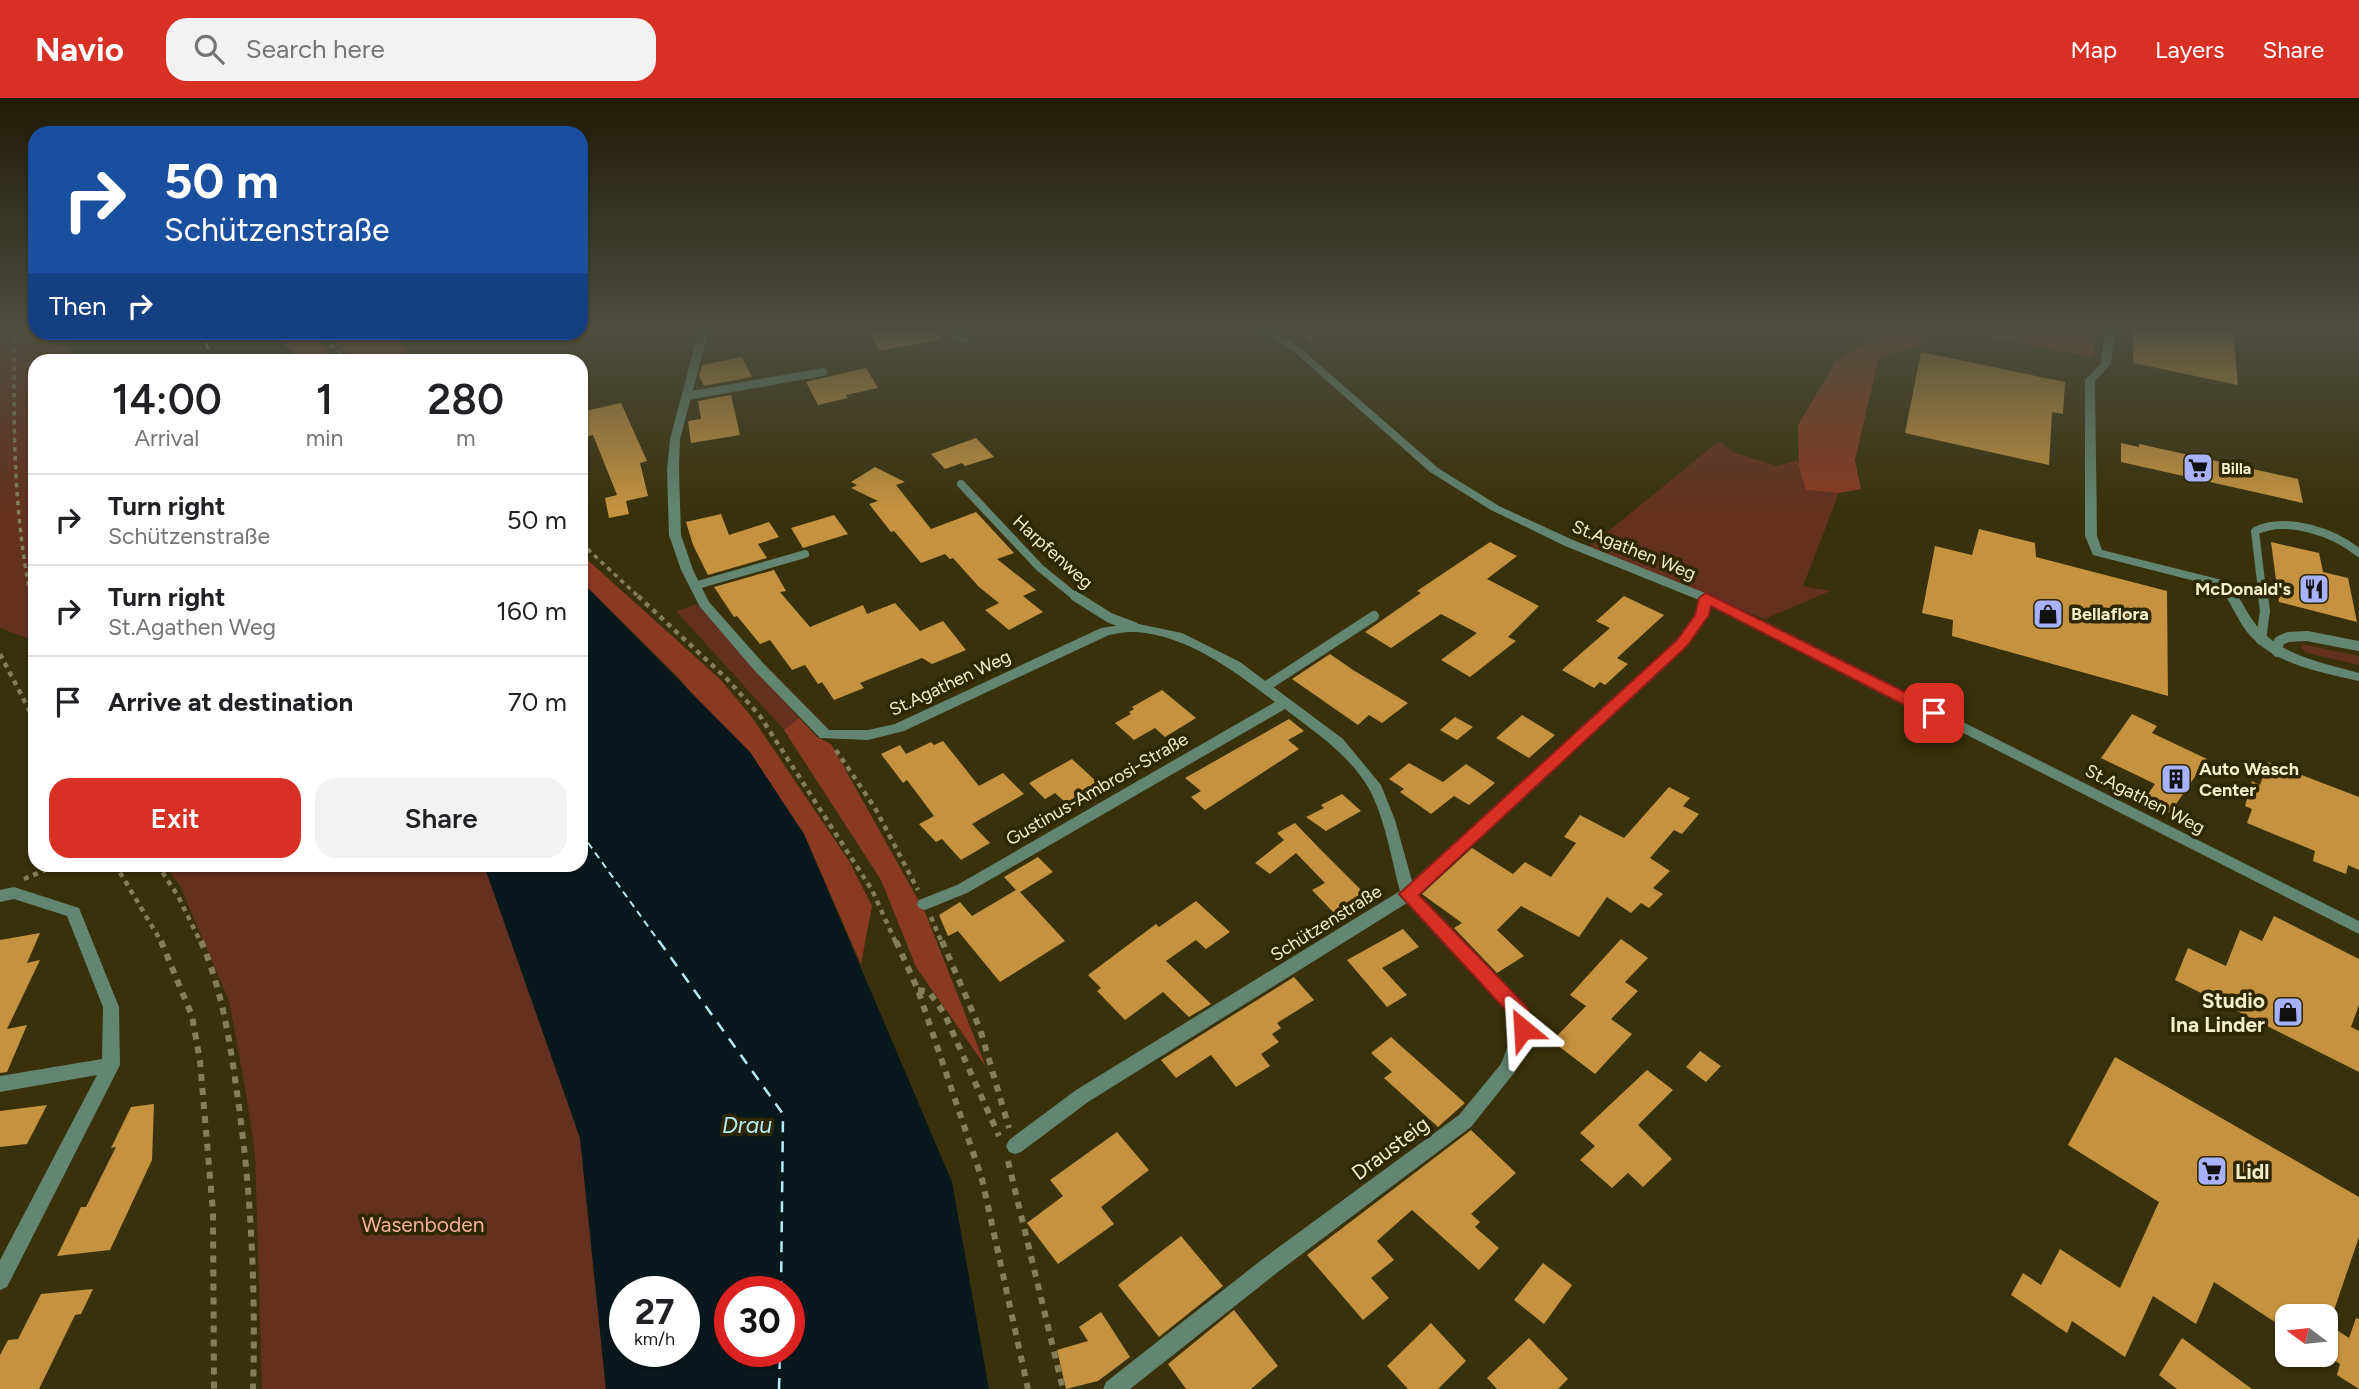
<!DOCTYPE html>
<html lang="en">
<head>
<meta charset="utf-8">
<style>
	:root { --surface:#fff; --page:#f2f2f2; --text:#202124; --muted:#757577; --line:#e0e0e0; --accent:#d93025 }
	body { margin:0; font-family:Figtree,sans-serif; background:var(--page); color:var(--text); height:100vh; display:flex; flex-direction:column; font-size:26px; white-space:nowrap }
	* { box-sizing:border-box; margin:0 }
	p { font-size:23px; color:var(--muted) }
	.icon { flex:none; width:38px; height:38px; fill:none; stroke:currentColor; stroke-width:2; stroke-linecap:round; stroke-linejoin:round }
	.map { position:relative; flex:1; overflow:hidden }
	.details { position:absolute; left:28px; top:256px; width:560px; height:518px; display:flex; flex-direction:column; background:var(--surface); border-radius:21px; box-shadow:0 2px 5px #0004 }
	.details>* { flex:none }
	.hud { position:absolute; left:28px; top:28px; width:560px; height:214px; border-radius:21px; box-shadow:0 2px 5px #0004; background:#1a4fa0; color:#fff; overflow:hidden }
	.needle { width:46px; rotate:285deg }
	.fabs { position:absolute; left:2275px; top:1206px; display:grid; gap:14px }
	.fabs a { display:grid; place-items:center; width:63px; height:63px; border-radius:14px; background:var(--surface); box-shadow:0 2px 5px #0004; font-size:35px }
	.speed { position:absolute; left:609px; top:1178px; display:flex; gap:14px; font-size:35px; font-weight:700; text-align:center }
	.speed>* { display:grid; place-content:center; width:91px; height:91px; border-radius:50%; background:var(--surface); box-shadow:0 2px 5px #0004; line-height:1 }
	.speed small { font-size:18px; font-weight:400 }
	.speed .limit { border:10px solid #d22; background:#fff; color:#111 }
	.pin { position:absolute; display:grid; place-items:center; width:60px; height:60px; color:#fff; margin:-30px; border-radius:14px; box-shadow:0 4px 10px #0006 }
	.me { position:absolute; width:77px; margin:-38px; rotate:333deg; stroke-linejoin:round; filter:drop-shadow(0 0 5px #0008) }
	.turn { display:flex; align-items:center; gap:24px; height:147px; padding:0 21px; font-size:32px }
	.turn .icon { width:91px; height:91px; stroke-width:2.5 }
	.turn b { display:block; font-size:49px; line-height:60px }
	.then { display:flex; align-items:center; height:66px; padding:0 21px; background:#0003; gap:14px; font-size:26px }
	.eta { display:flex; justify-content:space-evenly; align-items:center; height:119px; text-align:center }
	.eta b { font-size:42px; font-weight:600; line-height:49px }
	.primary-button { display:flex; gap:14px; margin-top:auto; padding:14px 21px }
	.primary-button a { flex:1; height:80px; border-radius:21px; background:var(--accent); color:#fff; font-size:28px; font-weight:600; line-height:80px; text-align:center }
	.primary-button a+a { background:var(--page); color:var(--text) }
	ul { padding:0; list-style:none }
	li { display:flex; align-items:center; gap:21px; height:91px; padding:0 21px; border-top:2px solid var(--line) }
	li div { flex:1 }
	li b { display:block; font-size:26px }
	li em { font-style:normal }
	header { display:flex; align-items:center; gap:42px; box-sizing:border-box; height:98px; padding:0 35px; background:var(--accent); color:#fff }
	header strong { font-size:33px }
	nav { display:flex; gap:38px; margin-inline-start:auto; font-size:24px }
	.search { width:490px; height:63px; background:var(--page); display:flex; align-items:center; gap:18px; box-sizing:border-box; padding:0 24px; border-radius:21px; color:var(--muted); font-size:26px }
	.map>svg:first-child { display:block }
	.green { fill:#64301f }
	.forest { fill:#8a3a20 }
	.water { fill:#08181c; fill-rule:evenodd }
	.lines { fill:none; stroke-linecap:round; stroke-linejoin:round }
	.ferry-far1 { stroke:#b4eafa; stroke-width:2; stroke-dasharray:7 5; stroke-linecap:butt }
	.ferry { stroke:#b4eafa; stroke-width:2.5; stroke-dasharray:11 9; stroke-linecap:butt }
	.building { fill:#c5933f }
	.path-far2 { stroke:#847e59; stroke-width:3.5; stroke-dasharray:4.5 4.5; stroke-linecap:butt }
	.path-far1 { stroke:#847e59; stroke-width:4.5; stroke-dasharray:5 5; stroke-linecap:butt }
	.path { stroke:#847e59; stroke-width:6; stroke-dasharray:7 7; stroke-linecap:butt }
	.lane-far1 { stroke:#628671; stroke-width:8 }
	.lane { stroke:#628671; stroke-width:10 }
	.street { fill:#628671; fill-rule:evenodd }
	.route { fill:#d93025; stroke:#8d1f18; stroke-width:2 }
	.labels { text-anchor:middle; dominant-baseline:central; stroke-width:7; stroke-linejoin:round; paint-order:stroke }
	.far-poi-label { font-size:16px; font-weight:bold; fill:#f3edca; stroke:#2e2701; text-anchor:start }
	.street-label { font-size:18px; fill:#f3edca; stroke:#2e2701 }
	.poi-label { font-size:18px; font-weight:bold; fill:#f3edca; stroke:#2e2701; text-anchor:start }
	.near-poi-label { font-size:21px; font-weight:bold; fill:#f3edca; stroke:#2e2701; text-anchor:end }
	.near-street-label { font-size:21px; fill:#f3edca; stroke:#2e2701 }
	.near-park-label { font-size:21px; fill:#f6b09a; stroke:#2e2701 }
	.near-water-label { font-size:23px; font-style:italic; fill:#b4eafa; stroke:#2e2701 }
</style>
</head>
<body>
<header>
<strong>Navio</strong>
<div class="search"><svg class="icon" aria-label="search" viewBox="0 0 24 24"><circle cx="10" cy="10" r="6"/><path d="M15 15l6 6"/></svg>Search here</div>
<nav><a>Map</a><a>Layers</a><a>Share</a></nav>
</header>
<div class="map">
<svg width="2359" height="1291" viewBox="0 0 2359 1291">
	<rect width="100%" height="100%" fill="#38310b"/>
	<g class="green">
		<path d="M0,232L60,235L78,262H35V543L0,530Z"/>
		<path d="M1719,343L1733,354L1777,368L1798,362L1806,392L1839,395L1803,488L1830,493L1765,521L1589,449Z"/>
		<path d="M697,506L799,620L784,632L676,513Z"/>
		<path d="M2302,546L2359,558V567L2307,555L2301,550Z"/>
		<path d="M164,767H484L580,1040L606,1291H262L255,1056L245,989L229,903L180,788Z"/>
	</g>
	<g class="forest">
		<path d="M1892,232H1927L1918,237L1932,244L1879,259L1855,362L1861,391L1839,395L1806,392L1799,368L1798,327L1836,263Z"/>
		<path d="M1930,232H2095L2093,259L1966,235L1952,239Z"/>
		<path d="M270,235H310L337,262H302Z"/>
		<path d="M324,235H386L397,242L414,262H353Z"/>
		<path d="M581,456L721,582L751,618L849,763L872,808L861,866L804,736L679,580L581,483Z"/>
		<path d="M799,620L817,639L831,646L925,814L986,969L916,869L881,782L784,632Z"/>
	</g>
	<g class="water">
		<path d="M60,235H270L302,262H78Z"/>
		<path d="M581,483L750,654L804,736L952,1084L989,1291H606L580,1040L484,767L581,766ZM625,1194H684V1253H625ZM730,1194H789V1253H730Z"/>
	</g>
	<g class="lines">
		<g class="ferry-far1">
			<path d="M200,234L214,262"/>
			<path d="M581,735L660,845"/>
		</g>
		<g class="ferry">
			<path d="M659,843L783,1016L781,1194"/>
			<path d="M779,1291L780,1253"/>
		</g>
	</g>
	<g class="building">
		<path d="M869,232H938L939,242L879,253Z"/>
		<path d="M2133,232H2233L2238,287L2133,265Z"/>
		<path d="M1921,254L2065,284L2063,316L2052,314L2049,367L1905,335Z"/>
		<path d="M742,259L752,279L704,288L699,278L702,267Z"/>
		<path d="M866,270L878,290L846,297L848,300L818,307L806,284Z"/>
		<path d="M731,297L740,337L691,345L688,323L701,321L698,303Z"/>
		<path d="M621,305L647,363L640,365L648,398L626,403L629,416L609,420L605,400L617,397L593,337L581,340V314Z"/>
		<path d="M976,340L994,359L965,368L962,365L945,371L931,356Z"/>
		<path d="M2121,345L2139,349V346L2298,381L2303,405L2121,364Z"/>
		<path d="M875,369L905,384L896,387L931,431L976,414L1014,455L997,461L1036,492L1023,498L1043,514L1009,532L985,512L999,505L979,489L953,460L950,461L945,456L921,465L894,433L891,434L869,406L878,403L851,390L857,387L851,384Z"/>
		<path d="M721,416L729,437L769,424L779,439L758,446L767,460L708,477L693,447L686,424Z"/>
		<path d="M834,417L848,436L803,450L791,430Z"/>
		<path d="M1979,431L2035,445L2036,459L2167,493L2168,598L1952,538L1953,522L1922,515L1935,448L1972,457Z"/>
		<path d="M1490,444L1517,458L1487,481L1539,508L1508,539L1516,543L1470,579L1441,562L1477,535L1441,516L1391,550L1365,534L1421,495L1417,493Z"/>
		<path d="M2271,444L2319,455L2323,474L2348,480L2357,524L2279,504Z"/>
		<path d="M774,472L786,493L780,494L810,529L863,507L867,516L895,505L920,533L943,523L966,552L932,566L922,560L860,585L864,590L834,602L822,584L818,586L805,567L792,572L770,542L760,546L737,518L734,519L714,489Z"/>
		<path d="M1624,498L1664,517L1617,560L1628,566L1605,587L1600,584L1594,590L1562,572L1610,530L1596,523Z"/>
		<path d="M1330,556L1353,572L1408,605L1382,625L1369,617L1358,627L1292,581Z"/>
		<path d="M1162,592L1196,620L1165,639L1155,630L1134,642L1115,625L1131,616L1129,614L1134,611L1132,609Z"/>
		<path d="M2132,616L2157,628L2152,635L2207,661L2170,715L2144,702L2155,686L2101,660Z"/>
		<path d="M1522,617L1555,637L1529,660L1496,640Z"/>
		<path d="M1455,619L1473,629L1457,642L1440,632Z"/>
		<path d="M1289,621L1304,633L1288,642L1299,651L1205,712L1191,699L1201,693L1185,680Z"/>
		<path d="M943,643L979,688L1003,675L1024,696L972,726L990,745L961,762L942,741L936,744L919,726L934,718L907,682L903,685L881,656L900,647L906,656L931,644L934,647Z"/>
		<path d="M1072,661L1098,685L1066,705L1055,695L1045,701L1029,685Z"/>
		<path d="M2268,664L2359,699V772L2348,767L2346,776L2313,763L2315,753L2247,725L2252,711L2245,708L2252,683L2260,687Z"/>
		<path d="M1409,665L1443,684L1466,666L1495,685L1469,707L1454,698L1431,716L1400,694L1404,691L1389,681Z"/>
		<path d="M1669,689L1690,700L1683,708L1699,716L1682,736L1674,732L1650,760L1670,773L1653,790L1663,796L1649,810L1641,805L1631,815L1607,799L1579,839L1521,808L1497,832L1524,858L1497,875L1454,830L1462,825L1422,796L1472,750L1513,776L1525,764L1551,779L1576,745L1564,739L1580,717L1624,740Z"/>
		<path d="M1342,696L1361,713L1326,733L1306,719L1324,710L1321,707Z"/>
		<path d="M1295,725L1319,750L1369,800L1337,818L1312,792L1325,785L1296,755L1270,776L1255,765L1284,742L1277,735Z"/>
		<path d="M1038,759L1053,774L1020,794L1065,843L1000,884L958,833L948,838L939,817L960,804L972,818L1016,792L1004,779Z"/>
		<path d="M1196,803L1230,834L1206,851L1196,842L1166,863L1211,906L1189,919L1163,894L1125,922L1097,893L1101,890L1088,877L1156,826L1159,829Z"/>
		<path d="M2274,818L2359,861V907L2351,929L2359,933V974L2175,882L2188,850L2226,868L2240,832L2262,843Z"/>
		<path d="M1403,831L1419,849L1382,870L1407,897L1387,909L1347,862Z"/>
		<path d="M40,835L27,865L40,862L7,931L27,927L7,974L0,975V842Z"/>
		<path d="M1621,841L1648,860L1625,884L1638,893L1611,921L1632,936L1595,976L1552,943L1586,908L1570,897Z"/>
		<path d="M1294,879L1314,902L1277,925L1281,930L1272,936L1279,944L1261,956L1270,968L1236,989L1211,957L1176,980L1161,962Z"/>
		<path d="M1391,939L1465,1005L1438,1029L1384,980L1392,974L1371,955Z"/>
		<path d="M1700,953L1721,968L1706,984L1686,969Z"/>
		<path d="M2115,959L2359,1099V1139L2332,1218H2287V1232L2214,1184L2196,1226L2153,1198L2125,1259L2072,1223L2067,1235L2011,1197L2023,1175L2041,1187L2060,1151L2120,1190L2159,1104L2068,1047Z"/>
		<path d="M1647,972L1673,992L1638,1027L1672,1061L1643,1089L1628,1075L1612,1090L1580,1062L1595,1048L1580,1035Z"/>
		<path d="M154,1006L152,1062L110,1152L57,1158L81,1109H86L116,1049L111,1050L131,1009Z"/>
		<path d="M47,1007L27,1046L0,1049V1013Z"/>
		<path d="M1471,1032L1516,1075L1471,1116L1480,1124L1475,1129L1499,1150L1479,1172L1412,1112L1377,1143L1394,1162L1371,1180L1389,1200L1363,1222L1307,1157Z"/>
		<path d="M1117,1034L1149,1072L1101,1109L1114,1126L1058,1166L1027,1125L1063,1098L1050,1082Z"/>
		<path d="M1181,1138L1223,1188L1159,1239L1118,1187Z"/>
		<path d="M1543,1165L1572,1187L1544,1226L1514,1202Z"/>
		<path d="M93,1191L81,1216L75,1217L39,1291H0V1257L8,1242L18,1241L41,1196Z"/>
		<path d="M1234,1212L1278,1268L1251,1291H1186L1168,1266Z"/>
		<path d="M1101,1214L1130,1259L1098,1283L1066,1291L1057,1252L1088,1243L1079,1229Z"/>
		<path d="M2356,1220L2359,1221V1291L2337,1277L2340,1266L2326,1257V1225L2349,1240Z"/>
		<path d="M1431,1225L1466,1263L1438,1291H1408L1387,1268Z"/>
		<path d="M1529,1240L1568,1281L1558,1291H1497L1487,1280Z"/>
		<path d="M2182,1240L2252,1291H2177L2159,1277Z"/>
	</g>
	<g class="lines">
		<g class="path-far2">
			<path d="M15,232C13,322 13,412 31,500"/>
			<path d="M318,234L347,262"/>
			<path d="M1308,242L1325,232"/>
			<path d="M581,445L640,500"/>
		</g>
		<g class="path-far1">
			<path d="M31,498L35,517"/>
			<path d="M638,498L728,582L760,618L872,792L896,845"/>
			<path d="M0,556L35,623"/>
			<path d="M836,652L875,710L918,792"/>
			<path d="M115,766L162,845"/>
			<path d="M157,766L178,798L201,845"/>
			<path d="M24,781L59,766"/>
			<path d="M931,819L942,845"/>
		</g>
		<g class="path">
			<path d="M161,843L192,918L200,963L213,1114L214,1291"/>
			<path d="M201,843C221,890 229,937 236,988C251,1088 256,1189 253,1291"/>
			<path d="M896,843L918,892L982,1081L1028,1291"/>
			<path d="M942,843L980,931L1009,1030"/>
			<path d="M918,892L929,894L944,915L999,1038"/>
			<path d="M1008,1063L1063,1291"/>
		</g>
		<g class="lane-far1">
			<path d="M687,298L823,274"/>
			<path d="M961,386L1040,470L1077,500"/>
			<path d="M694,488L805,456"/>
			<path d="M2263,500L2255,433C2286,418 2334,434 2359,455"/>
		</g>
		<g class="lane">
			<path d="M1075,498L1110,520L1134,529"/>
			<path d="M2261,542L2265,513L2263,498"/>
			<path d="M2277,554L2279,543L2288,539L2307,538L2359,548"/>
			<path d="M1265,589L1374,518"/>
		</g>
		<g class="street">
			<path d="M699,232H709L680,341L679,372L681,437L693,472L709,504L764,566L829,632H868L895,626L1101,530L1134,525L1182,535L1240,564L1343,641L1381,687L1395,722L1412,783L1677,542L1696,517L1699,502L1565,448L1491,412L1430,374L1292,252L1258,232H1271L1298,248L1438,370L1499,408L1573,442L1710,497L2359,823V836L1711,507L1708,517L1687,548L1418,796L1527,911L1532,931L1514,975L1471,1029L1278,1174L1130,1291H1103L1106,1284L1264,1160L1459,1017L1501,966L1514,931L1513,919L1407,805L1088,1004L1021,1054L1015,1056L1009,1054L1006,1048L1009,1042L1076,992L1400,793C1391,760 1385,719 1368,689C1348,656 1315,634 1285,611L967,795L925,812L919,810L917,806L919,802L957,787L1275,604C1234,573 1189,538 1136,534C1127,533 1117,536 1109,537L904,633L868,642L820,640L754,572L700,509L681,472L669,437L667,372L670,341Z"/>
			<path d="M953,232H963L969,243L967,245H961Z"/>
			<path d="M2105,232H2115L2111,266L2095,283L2097,438L2102,452L2226,483C2240,496 2245,514 2257,528C2282,558 2323,565 2359,575V583C2320,574 2274,567 2247,534C2236,520 2231,502 2218,489L2093,457L2085,438V282L2101,265Z"/>
			<path d="M14,789L79,810L119,909L120,967L7,1189L0,1192V1162L97,977L0,994V978L102,961L103,909L67,818L14,801L0,804V792Z"/>
		</g>
	</g>
	<linearGradient id="sky" x2="0" y2="1"><stop stop-color="#1f1b06"/><stop offset="0.56" stop-color="#4d4e3f"/><stop offset="1" stop-color="#4d4e3f" stop-opacity="0"/></linearGradient>
	<rect width="2359" height="413" fill="url(#sky)"/>
	<path class="route" d="M1706,495L1939,611L1942,615L1934,620L1928,619L1711,508L1709,517L1687,548L1419,797L1528,910L1533,931L1530,937L1523,939L1517,937L1512,919L1399,796L1677,542L1695,517L1699,500Z"/>
	<defs>
		<g id="supermarket-square" transform="scale(1.575)"><rect x="-9" y="-9" width="18" height="18" rx="4" fill="#a7b1fc" stroke="#2e2701"/><path d="M-6-5.5h2.5l.6 2H6L4.5 2H-2.5L-4.4-4H-6ZM-1.5 3.2a1.3 1.3 0 1 0 .1 0ZM3 3.2a1.3 1.3 0 1 0 .1 0Z" fill="#111"/></g>
		<g id="restaurant-square" transform="scale(1.575)"><rect x="-9" y="-9" width="18" height="18" rx="4" fill="#a7b1fc" stroke="#2e2701"/><path d="M-5-6h1v4h1v-4h1v4h1v-4h1v5L-1.5 .5V6h-2V.5L-5-1ZM5-6V6H3V1.5H1.5Q1.5-4 5-6Z" fill="#111"/></g>
		<g id="shop-square" transform="scale(1.575)"><rect x="-9" y="-9" width="18" height="18" rx="4" fill="#a7b1fc" stroke="#2e2701"/><path d="M-5-2.5h2.3a2.7 3.5 0 0 1 5.4 0H5L5.5 6h-11ZM-1.5-2.5h3a1.5 2.3 0 0 0-3 0Z" fill="#111"/></g>
		<g id="building-square" transform="scale(1.575)"><rect x="-9" y="-9" width="18" height="18" rx="4" fill="#a7b1fc" stroke="#2e2701"/><path d="M-4-6H4V6H1V3H-1V6H-4ZM-2.5-4.3h1.7v1.8h-1.7ZM.8-4.3h1.7v1.8H.8ZM-2.5-1h1.7V.8h-1.7ZM.8-1h1.7V.8H.8Z" fill="#111"/></g>
	</defs>
	<g fill-rule="evenodd">
		<use href="#supermarket-square" x="2198" y="370"/>
		<use href="#restaurant-square" x="2314" y="491"/>
		<use href="#shop-square" x="2048" y="516"/>
		<use href="#building-square" x="2176" y="681"/>
		<use href="#shop-square" x="2288" y="914"/>
		<use href="#supermarket-square" x="2212" y="1073"/>
	</g>
	<g class="labels">
		<g class="far-poi-label">
			<text x="2221" y="370">Billa</text>
		</g>
		<g class="street-label">
			<text transform="translate(1634 452) rotate(22)">St.Agathen Weg</text>
			<text transform="translate(1053 454) rotate(42)">Harpfenweg</text>
			<text transform="translate(950 585) rotate(-25)">St.Agathen Weg</text>
			<text transform="translate(1097 691) rotate(-30)">Gustinus-Ambrosi-Straße</text>
			<text transform="translate(2145 701) rotate(27)">St.Agathen Weg</text>
			<text transform="translate(1326 825) rotate(-32)">Schützenstraße</text>
		</g>
		<g class="poi-label">
			<text x="2291" y="491" text-anchor="end">McDonald's</text>
			<text x="2071" y="516">Bellaflora</text>
			<text x="2199" y="671">Auto Wasch<tspan x="2199" dy="21">Center</tspan></text>
		</g>
		<g class="near-poi-label">
			<text x="2265" y="902">Studio<tspan x="2265" dy="24">Ina Linder</tspan></text>
			<text x="2235" y="1073" text-anchor="start">Lidl</text>
		</g>
		<g class="near-street-label">
			<text transform="translate(1390 1050) rotate(-37)">Drausteig</text>
		</g>
		<g class="near-park-label">
			<text x="423" y="1126">Wasenboden</text>
		</g>
		<g class="near-water-label">
			<text x="747" y="1027">Drau</text>
		</g>
	</g>
</svg>
<div class="fabs">
<a><svg class="needle" viewBox="-14 -14 28 28"><path d="M0-13l5 13h-10z" fill="#e53935"/><path d="M0 13l5-13h-10z" fill="#757577"/></svg></a>
</div>
<div class="speed"><div>27<small>km/h</small></div><div class="limit">30</div></div>
<div class="pin" style="left:1934px;top:615px;background:#d93025"><svg class="icon" aria-label="arrive" viewBox="0 0 24 24"><path d="M6 21V4h12l-3 4 3 4H6"/></svg></div>
<svg class="me" style="left:1523px;top:931px" viewBox="-20 -20 40 40"><path d="M0-17L14 15 0 8-14 15z" fill="#d93025" stroke="#fff" stroke-width="4"/></svg>
<div class="hud">
<div class="turn"><svg class="icon" aria-label="right" viewBox="0 0 24 24"><path d="M7 20v-9h11M14 6l5 5-5 5"/></svg><div><b>50 m</b>Schützenstraße</div></div>
<div class="then">Then<svg class="icon" aria-label="right" viewBox="0 0 24 24"><path d="M7 20v-9h11M14 6l5 5-5 5"/></svg></div>
</div>
<section class="details">
<div class="eta">
<div><b>14:00</b><p>Arrival</p></div>
<div><b>1</b><p>min</p></div>
<div><b>280</b><p>m</p></div>
</div>
<ul>
<li><svg class="icon" aria-label="right" viewBox="0 0 24 24"><path d="M7 20v-9h11M14 6l5 5-5 5"/></svg><div><b>Turn right</b><p>Schützenstraße</p></div><em>50 m</em></li>
<li><svg class="icon" aria-label="right" viewBox="0 0 24 24"><path d="M7 20v-9h11M14 6l5 5-5 5"/></svg><div><b>Turn right</b><p>St.Agathen Weg</p></div><em>160 m</em></li>
<li><svg class="icon" aria-label="arrive" viewBox="0 0 24 24"><path d="M6 21V4h12l-3 4 3 4H6"/></svg><div><b>Arrive at destination</b></div><em>70 m</em></li>
</ul>
<div class="primary-button"><a>Exit</a><a>Share</a></div>
</section>
</div>
</body>
</html>
